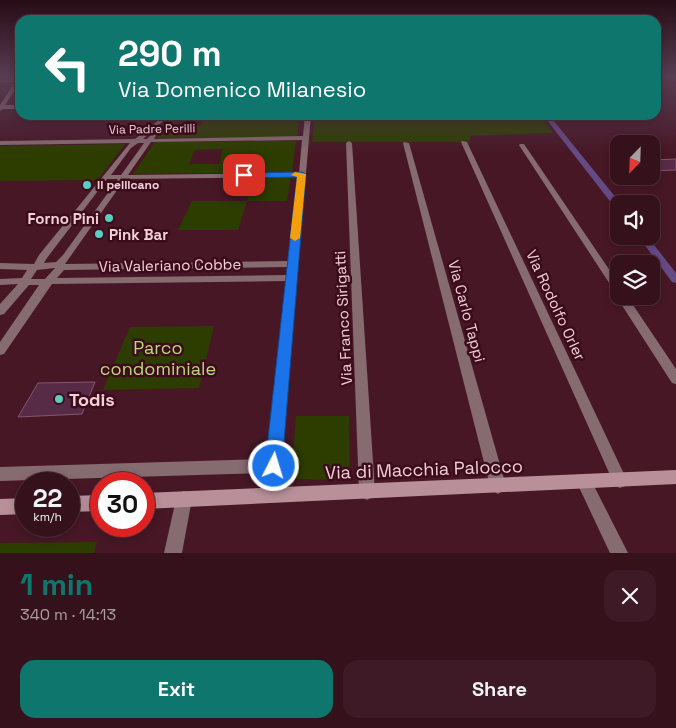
<!DOCTYPE html>
<html lang="en">
<head>
<meta charset="utf-8">
<style>
	:root { --surface:#35111c; --page:#3d1a25; --text:#f1f3f6; --muted:#aa9da3; --line:#4f313b; --accent:#0f766e }
	body { margin:0; font-family:"Space Grotesk",sans-serif; background:var(--page); color:var(--text); height:100vh; display:flex; flex-direction:column; font-size:19px; white-space:nowrap }
	* { box-sizing:border-box; margin:0 }
	p { font-size:16px; color:var(--muted) }
	.icon { flex:none; width:28px; height:28px; fill:none; stroke:currentColor; stroke-width:2; stroke-linecap:round; stroke-linejoin:round }
	.map { position:relative; height:553px; overflow:hidden }
	.panel { display:flex; flex-direction:column; background:var(--surface); flex:1 }
	.panel>* { flex:none }
	.top-card { position:absolute; left:15px; top:15px; width:646px; height:105px; border-radius:15px; box-shadow:0 2px 8px #0003,0 0 0 1px var(--line); background:#0f766e; color:#fff; overflow:hidden }
	.needle { width:32px; rotate:203deg }
	.fabs { position:absolute; left:610px; top:135px; display:grid; gap:10px }
	.fabs a { display:grid; place-items:center; width:50px; height:50px; border-radius:10px; background:var(--surface); box-shadow:0 2px 8px #0003,0 0 0 1px var(--line); font-size:25px }
	.speed { position:absolute; left:15px; top:472px; display:flex; gap:10px; font-size:25px; font-weight:700; text-align:center }
	.speed>* { display:grid; place-content:center; width:65px; height:65px; border-radius:50%; background:var(--surface); box-shadow:0 2px 8px #0003,0 0 0 1px var(--line); line-height:1 }
	.speed small { font-size:12px; font-weight:400 }
	.speed .limit { border:8px solid #d22; background:#fff; color:#111 }
	.pin { position:absolute; display:grid; place-items:center; width:42px; height:42px; color:#fff; margin:-21px; border-radius:10px; box-shadow:0 2px 8px #0006 }
	.me { position:absolute; width:55px; margin:-28px; rotate:5deg; stroke-linejoin:round; filter:drop-shadow(0 0 4px #0008) }
	.turn { display:flex; align-items:center; gap:18px; height:105px; padding:0 20px; font-size:22px }
	.turn .icon { width:65px; height:65px; stroke-width:2.5 }
	.turn b { display:block; font-size:35px; line-height:42px }
	.round { display:grid; place-items:center; flex:none; width:52px; height:52px; border-radius:15px; background:var(--page) }
	.headline { display:flex; align-items:center; justify-content:space-between; height:85px; padding:0 20px }
	h1 { font-size:30px; font-weight:600; line-height:38px; color:var(--accent) }
	.cta { display:flex; gap:10px; margin-top:auto; padding:10px 20px }
	.cta a { flex:1; height:58px; border-radius:15px; background:var(--accent); color:#fff; font-size:20px; font-weight:600; line-height:58px; text-align:center }
	.cta a+a { background:var(--page); color:var(--text) }
	.map>svg:first-child { display:block }
	.green { fill:#2d3d00; fill-rule:evenodd }
	.lines { fill:none; stroke-linecap:round; stroke-linejoin:round }
	.canal { fill:#654a85; fill-rule:evenodd }
	.building { fill:#572b46; stroke:#855571 }
	.street { fill:#866b71; fill-rule:evenodd }
	.secondary { fill:#b99099; fill-rule:evenodd }
	.route { fill:#1a73e8; stroke:#114b97 }
	.slow { fill:#f59e0b }
	.poi-dot { fill:#58cebf; stroke:#3c0c1c; stroke-width:2 }
	.labels { text-anchor:middle; dominant-baseline:central; stroke-width:5; stroke-linejoin:round; paint-order:stroke }
	.far-street-label { font-size:12px; fill:#f1d0d7; stroke:#3c0c1c }
	.far-poi-label { font-size:12px; font-weight:bold; fill:#f1d0d7; stroke:#3c0c1c; text-anchor:start }
	.poi-label { font-size:15px; font-weight:bold; fill:#f1d0d7; stroke:#3c0c1c; text-anchor:end }
	.street-label { font-size:15px; fill:#f1d0d7; stroke:#3c0c1c }
	.near-park-label { font-size:18px; fill:#b9da79; stroke:#3c0c1c }
	.near-poi-label { font-size:18px; font-weight:bold; fill:#f1d0d7; stroke:#3c0c1c; text-anchor:start }
	.near-street-label { font-size:18px; fill:#f1d0d7; stroke:#3c0c1c }
</style>
</head>
<body>
<div class="map">
<svg width="676" height="553" viewBox="0 0 676 553">
	<rect width="100%" height="100%" fill="#471726"/>
	<g class="green">
		<path d="M215,115H263L262,119H299L297,137L157,138L169,121L188,126H200L204,119H212Z"/>
		<path d="M315,115H540L553,133L469,136L470,142H312Z"/>
		<path d="M296,141L292,172L133,174L155,142ZM223,149L219,164H189L195,150Z"/>
		<path d="M125,144L98,180L0,181V146Z"/>
		<path d="M254,177H291L287,201H247L238,230H178L192,201H247Z"/>
		<path d="M214,326L199,388L103,390L130,327Z"/>
		<path d="M296,416H349L350,480L291,479Z"/>
		<path d="M97,542L94,553H0V543Z"/>
	</g>
	<g class="lines">
		<g class="canal">
			<path d="M543,115H549L621,204H619V209H616Z"/>
			<path d="M638,236H647L676,273V283L672,282Z"/>
		</g>
	</g>
	<g class="building">
		<path d="M676,159V170L651,171V160Z"/>
		<path d="M95,382L82,414L18,417L38,383Z"/>
	</g>
	<g class="lines">
		<g class="street">
			<path d="M18,77H20V82L5,105H20V109H3L0,111V105L15,82H0V80L17,79Z"/>
			<path d="M305,115H311L281,466L279,495L277,500L271,503L265,500L263,495L266,473L0,481V467L267,459L287,281L52,284L4,354L0,355V342L39,285H29L4,314L0,315V304L18,284L0,285V279L22,278L27,270L0,269V263L34,264L39,255L130,143L0,145V141L135,139L160,119L163,121L162,122L143,139H147L153,133L156,135L154,139L303,136ZM302,140L299,173L128,175L151,142ZM138,143H144L121,175H111L131,148ZM298,177L289,261L65,264L125,179ZM107,179H118L63,255L56,262L44,263L47,258ZM288,267L287,275L57,278L64,270ZM55,268L45,279H31L37,270Z"/>
			<path d="M349,141L352,143L375,492L373,497L367,500L361,497L359,492L346,143Z"/>
			<path d="M462,141L467,142L625,476L628,481L625,486L620,488L615,486L461,142Z"/>
			<path d="M404,142L409,143L506,486L503,491L498,494L493,491L490,486L403,143Z"/>
			<path d="M520,144H524L619,284V296H627L676,369V384L672,383L616,296L617,295L519,145Z"/>
			<path d="M585,476L590,478L628,553H610L577,483L580,478Z"/>
			<path d="M184,491L190,493L192,499L182,553H164L176,499L178,493Z"/>
		</g>
		<g class="secondary">
			<path d="M676,470V484L144,509V493Z"/>
			<path d="M101,495V511L69,512V496Z"/>
			<path d="M26,498V514L0,515V499Z"/>
		</g>
	</g>
	<linearGradient id="sky" x2="0" y2="1"><stop stop-color="#270d15"/><stop offset="0.5" stop-color="#583c52"/><stop offset="1" stop-color="#583c52" stop-opacity="0"/></linearGradient>
	<rect width="676" height="153" fill="url(#sky)"/>
	<path class="route" d="M302,172L306,174L282,466L280,472L274,474L268,472L265,466L297,177L244,178L240,175L244,173Z"/>
	<path class="slow" d="M295,172L306,174L300,238L295,241L290,238L297,177L291,175Z"/>
	<g class="poi-dot">
		<circle cx="87" cy="185" r="5"/>
		<circle cx="109" cy="218" r="5"/>
		<circle cx="99" cy="234" r="5"/>
		<circle cx="59" cy="399" r="5"/>
	</g>
	<g class="labels">
		<g class="far-street-label">
			<text transform="translate(152 129) rotate(-1)">Via Padre Perilli</text>
		</g>
		<g class="far-poi-label">
			<text x="97" y="185">Il pellicano</text>
		</g>
		<g class="poi-label">
			<text x="99" y="218">Forno Pini</text>
			<text x="109" y="234" text-anchor="start">Pink Bar</text>
		</g>
		<g class="street-label">
			<text transform="translate(170 265) rotate(-1)">Via Valeriano Cobbe</text>
			<text transform="translate(556 305) rotate(65)">Via Rodolfo Orler</text>
			<text transform="translate(467 311) rotate(75)">Via Carlo Tappi</text>
			<text transform="translate(343 318) rotate(-93)">Via Franco Sirigatti</text>
		</g>
		<g class="near-park-label">
			<text x="158" y="347">Parco<tspan x="158" dy="21">condominiale</tspan></text>
		</g>
		<g class="near-poi-label">
			<text x="69" y="399">Todis</text>
		</g>
		<g class="near-street-label">
			<text transform="translate(424 469) rotate(-2)">Via di Macchia Palocco</text>
		</g>
	</g>
</svg>
<div class="fabs">
<a><svg class="needle" viewBox="-14 -14 28 28"><path d="M0-13l5 13h-10z" fill="#e53935"/><path d="M0 13l5-13h-10z" fill="#aa9da3"/></svg></a>
<a><svg class="icon" aria-label="sound" viewBox="0 0 24 24"><path d="M4 9h4l5-4v14l-5-4H4zM17 9q2 3 0 6"/></svg></a>
<a><svg class="icon" aria-label="layers" viewBox="0 0 24 24"><path d="M12 4l9 5-9 5-9-5zM3 14l9 5 9-5"/></svg></a>
</div>
<div class="speed"><div>22<small>km/h</small></div><div class="limit">30</div></div>
<div class="pin" style="left:244px;top:175px;background:#d93025"><svg class="icon" aria-label="arrive" viewBox="0 0 24 24"><path d="M6 21V4h12l-3 4 3 4H6"/></svg></div>
<svg class="me" style="left:274px;top:466px" viewBox="-20 -20 40 40"><circle r="17" fill="#1a73e8" stroke="#fff" stroke-width="3"/><path d="M0-11L8 9 0 5-8 9z" fill="#fff"/></svg>
<div class="top-card">
<div class="turn"><svg class="icon" aria-label="left" viewBox="0 0 24 24"><path d="M17 20v-9H6M10 6l-5 5 5 5"/></svg><div><b>290 m</b>Via Domenico Milanesio</div></div>
</div>
</div>
<section class="panel">
<div class="headline"><div><h1>1 min</h1><p>340 m · 14:13</p></div><a class="round"><svg class="icon" aria-label="close" viewBox="0 0 24 24"><path d="M6 6l12 12M18 6L6 18"/></svg></a></div>
<div class="cta"><a>Exit</a><a>Share</a></div>
</section>
</body>
</html>
